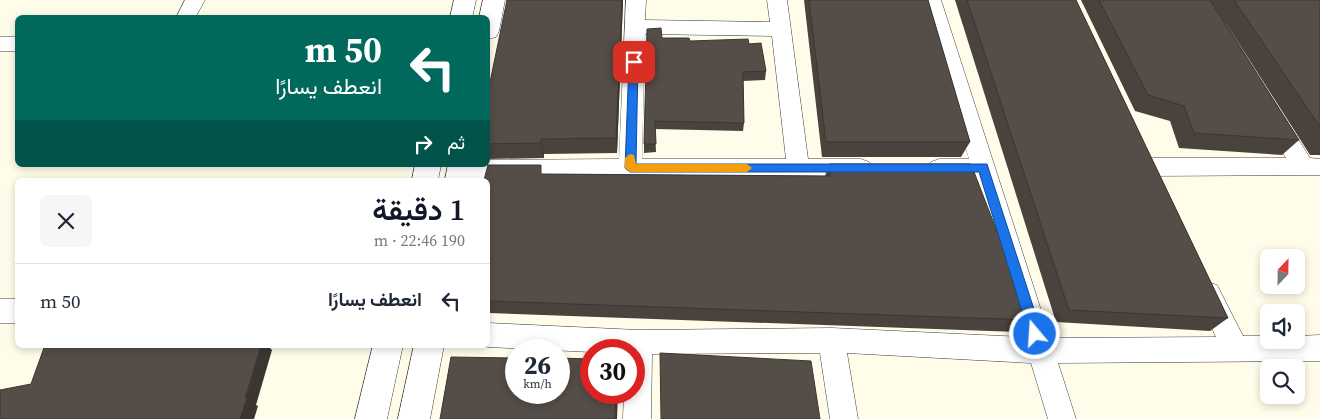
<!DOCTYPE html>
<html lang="ar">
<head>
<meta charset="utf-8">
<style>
	:root { --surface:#fff; --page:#f6f6f7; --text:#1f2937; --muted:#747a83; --line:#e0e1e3; --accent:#111827 }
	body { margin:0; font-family:"Source Serif 4",Vazirmatn,serif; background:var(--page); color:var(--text); direction:rtl; height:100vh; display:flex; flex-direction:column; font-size:19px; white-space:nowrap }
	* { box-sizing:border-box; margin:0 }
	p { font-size:16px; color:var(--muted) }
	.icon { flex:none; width:28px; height:28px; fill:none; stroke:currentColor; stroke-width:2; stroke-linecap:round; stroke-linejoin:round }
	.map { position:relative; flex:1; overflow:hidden; direction:ltr }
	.details { position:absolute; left:15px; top:178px; width:475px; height:170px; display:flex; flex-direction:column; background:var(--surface); border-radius:8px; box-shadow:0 2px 8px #0003; direction:rtl }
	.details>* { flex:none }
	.guide { position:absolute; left:15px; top:15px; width:475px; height:152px; border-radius:8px; box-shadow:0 2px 8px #0003; direction:rtl; background:#00695c; color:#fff; overflow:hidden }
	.needle { width:32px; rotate:22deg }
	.tools { position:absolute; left:1260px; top:249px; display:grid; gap:10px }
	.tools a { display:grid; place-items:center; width:45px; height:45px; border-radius:8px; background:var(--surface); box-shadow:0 2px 8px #0003; font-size:25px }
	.speed { position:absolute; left:505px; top:339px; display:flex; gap:10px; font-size:25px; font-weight:700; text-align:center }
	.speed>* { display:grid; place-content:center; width:65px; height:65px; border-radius:50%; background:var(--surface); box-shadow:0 2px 8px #0003; line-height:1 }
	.speed small { font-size:12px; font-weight:400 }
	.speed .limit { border:8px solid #d22; background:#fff; color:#111 }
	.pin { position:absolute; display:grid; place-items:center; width:42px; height:42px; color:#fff; margin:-21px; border-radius:10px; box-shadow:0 2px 8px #0006 }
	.me { position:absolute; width:55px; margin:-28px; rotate:342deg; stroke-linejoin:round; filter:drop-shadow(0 0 4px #0008) }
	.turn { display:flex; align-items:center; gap:18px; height:105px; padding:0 25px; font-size:22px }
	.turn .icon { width:65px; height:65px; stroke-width:2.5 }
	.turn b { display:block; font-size:35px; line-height:42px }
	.then { display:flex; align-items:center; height:48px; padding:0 25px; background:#0003; gap:10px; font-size:19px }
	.round { display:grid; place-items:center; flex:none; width:52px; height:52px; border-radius:8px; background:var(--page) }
	.summary { display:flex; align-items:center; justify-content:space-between; height:85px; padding:0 25px }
	h1 { font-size:30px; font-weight:600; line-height:38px; color:var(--accent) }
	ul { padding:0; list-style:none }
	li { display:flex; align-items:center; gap:15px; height:75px; padding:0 25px; border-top:1px solid var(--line) }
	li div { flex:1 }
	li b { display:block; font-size:19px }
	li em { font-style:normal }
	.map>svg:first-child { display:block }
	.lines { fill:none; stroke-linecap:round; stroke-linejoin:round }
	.minor-casing { stroke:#3e3e3e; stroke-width:1 }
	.tertiary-casing { stroke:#3e3e3e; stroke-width:1 }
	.minor { fill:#fff; fill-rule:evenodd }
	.tertiary { fill:#fff; fill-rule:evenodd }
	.wall { fill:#49423d }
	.shaded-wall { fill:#3c3632 }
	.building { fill:#554d47; stroke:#3c3632 }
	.route { fill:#1a73e8; stroke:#114b97 }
	.slow { fill:#f59e0b }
</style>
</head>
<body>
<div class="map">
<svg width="1320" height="419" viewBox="0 0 1320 419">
	<rect width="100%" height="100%" fill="#fffce9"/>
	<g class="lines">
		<g class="minor-casing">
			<g id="minor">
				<path d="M185,0H205L195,18H176Z"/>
				<path d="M626,0H646L645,20L770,22L767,0H787L808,159H861L869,162L872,168L869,174L861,177L460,178L452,175L449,169L451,165H488V160L619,159ZM645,34L772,36L786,159H642Z"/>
				<path d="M921,0H941L1050,338L1216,337L1195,293L1199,285L1208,282L1217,285L1243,336H1269V340H1296V336L1320,335V361L1058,363L1076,419H1048L1031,363L847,353L858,419H830L820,353L652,354L651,419H623L624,392H634V350H591V352L488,347L482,345H488V323L639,330L832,328L1023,337L975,177H939L931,174L928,168L931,162L939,159H969Z"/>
				<rect x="0" y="37" width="18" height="14"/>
				<path d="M1274,112L1282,114L1310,158L1320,159V175L1148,176L1140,173L1137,167L1140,161L1148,158H1286L1263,120L1266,114Z"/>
				<rect x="0" y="299" width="18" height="24"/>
			</g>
		</g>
		<g class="tertiary-casing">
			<g id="tertiary">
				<path d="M454,0H476L472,18H450Z"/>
				<path d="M483,0H505L499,31L496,37L488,39V18H479Z"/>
				<path d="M415,165H441L438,180H412Z"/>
				<path d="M448,165H474L471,180H445Z"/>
				<path d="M373,345H403L387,419H355Z"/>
				<path d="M414,345H444L430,419H398Z"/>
			</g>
		</g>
		<use href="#minor" class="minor"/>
		<use href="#tertiary" class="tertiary"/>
	</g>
	<g class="wall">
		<path d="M623,0L617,153L544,154V158L488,159V92Z"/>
		<path d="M804,0H928L970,142L961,157H822Z"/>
		<path d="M955,0H1076L1228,318L1210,331L1056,322Z"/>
		<path d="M1081,0H1320V155H1310L1220,14L1299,140L1282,155L1179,148L1170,121L1135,111Z"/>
		<path d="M662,38L690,41L766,71L765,80L743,81L744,123L743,131L655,129L656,152L644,153V144Z"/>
		<path d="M829,164L1031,320L1019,332L488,313V180L543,174L825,176Z"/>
	</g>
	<g class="shaded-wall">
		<path d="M622,0H623L617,153L616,138Z"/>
		<path d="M541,139L544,154V158L541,143Z"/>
		<path d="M261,345H267L272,350L256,405L258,406L254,419H240L245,398Z"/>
		<path d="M616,392H618L617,419H615Z"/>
	</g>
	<g class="building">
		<path d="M507,0H622L616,138L541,139V143L488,144V92Z"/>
		<path d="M809,0H928L970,142H826Z"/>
		<path d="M967,0H1076L1228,318L1069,310Z"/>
		<path d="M1099,0H1210L1299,140L1194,133L1184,106L1148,95Z"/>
		<path d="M1234,0H1320V127Z"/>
		<path d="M661,28L662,38H689L690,41L748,39L749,44L761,43L766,71L743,72L744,123L655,121L656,144H644L647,29Z"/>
		<path d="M829,164H971L1031,320L488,301V180H484L488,165H541V174L830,176Z"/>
		<path d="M45,345H261L245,398H247L240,419H0V390L31,384Z"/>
		<path d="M660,353L811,361L820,419H661Z"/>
		<path d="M451,357L516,358V392H559V358L591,359V392H616L615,419H440Z"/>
	</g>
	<path class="route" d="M634,58L638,62L636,164H987L1042,334L1040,338L1035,339L1031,338L1029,334L979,172H630L625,168L629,62Z"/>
	<path class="slow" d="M630,154L634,155L636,164H747L752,168L747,172H630L625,168V158Z"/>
</svg>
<div class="tools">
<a><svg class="needle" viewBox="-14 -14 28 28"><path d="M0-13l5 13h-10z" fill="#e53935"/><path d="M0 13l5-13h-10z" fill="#747a83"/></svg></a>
<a><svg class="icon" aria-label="sound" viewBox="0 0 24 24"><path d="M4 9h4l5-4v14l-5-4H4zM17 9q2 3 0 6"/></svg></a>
<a><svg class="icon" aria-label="search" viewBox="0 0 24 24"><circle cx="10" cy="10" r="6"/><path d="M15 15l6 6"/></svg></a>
</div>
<div class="speed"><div>26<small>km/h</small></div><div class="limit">30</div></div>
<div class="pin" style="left:634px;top:62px;background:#d93025"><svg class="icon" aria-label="arrive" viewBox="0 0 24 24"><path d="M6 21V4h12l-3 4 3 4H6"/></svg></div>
<svg class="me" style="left:1035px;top:334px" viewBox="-20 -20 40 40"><circle r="17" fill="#1a73e8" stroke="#fff" stroke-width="3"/><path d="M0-11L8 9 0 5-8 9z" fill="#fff"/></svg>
<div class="guide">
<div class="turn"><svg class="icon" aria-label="left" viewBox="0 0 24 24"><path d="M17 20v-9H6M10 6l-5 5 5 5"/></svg><div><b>50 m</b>انعطف يسارًا</div></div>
<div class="then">ثم<svg class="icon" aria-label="right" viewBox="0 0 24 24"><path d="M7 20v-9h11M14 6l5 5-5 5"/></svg></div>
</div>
<section class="details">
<div class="summary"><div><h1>1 دقيقة</h1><p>190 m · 22:46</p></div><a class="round"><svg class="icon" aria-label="close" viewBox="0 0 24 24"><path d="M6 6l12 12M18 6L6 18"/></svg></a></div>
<ul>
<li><svg class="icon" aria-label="left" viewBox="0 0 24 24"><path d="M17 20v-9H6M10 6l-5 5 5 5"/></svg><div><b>انعطف يسارًا</b></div><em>50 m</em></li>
</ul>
</section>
</div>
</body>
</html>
